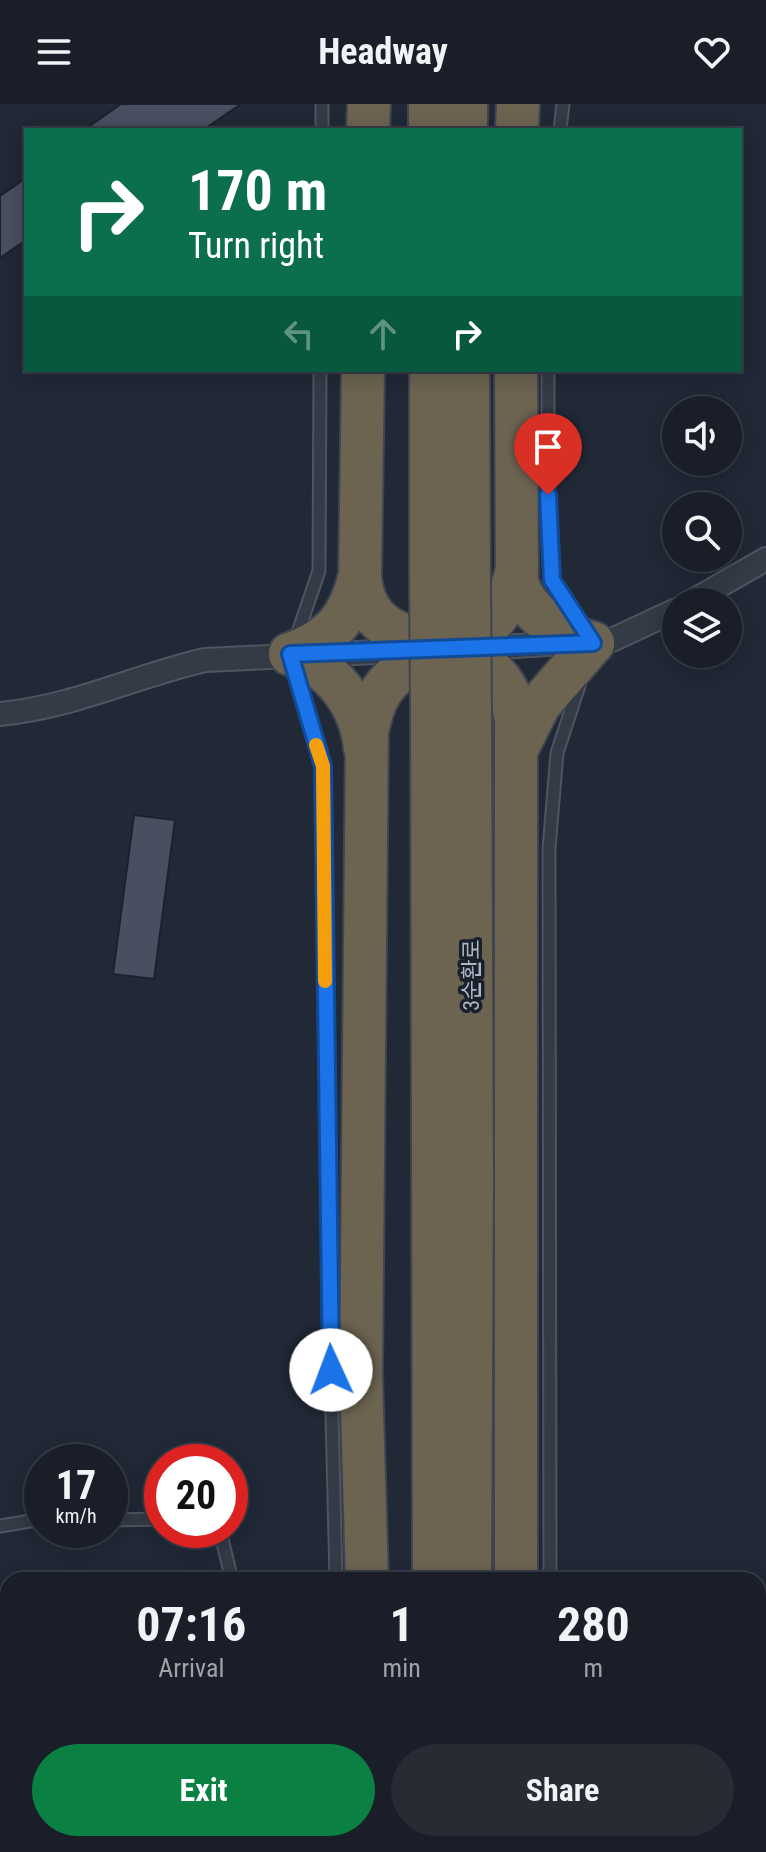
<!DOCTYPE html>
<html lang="en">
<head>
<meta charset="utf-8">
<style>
	:root { --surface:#191e28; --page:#262b34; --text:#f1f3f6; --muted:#9fa2a8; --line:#373c45; --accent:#0b8043 }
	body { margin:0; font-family:"Roboto Condensed","Noto Sans KR",sans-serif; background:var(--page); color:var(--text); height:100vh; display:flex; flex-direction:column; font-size:30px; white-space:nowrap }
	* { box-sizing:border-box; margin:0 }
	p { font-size:26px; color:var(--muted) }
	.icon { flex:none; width:44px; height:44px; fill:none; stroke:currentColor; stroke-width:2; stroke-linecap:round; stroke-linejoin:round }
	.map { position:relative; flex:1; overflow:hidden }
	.panel { position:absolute; left:0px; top:1468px; width:766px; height:280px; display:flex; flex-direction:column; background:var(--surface); border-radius:24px 24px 0 0; box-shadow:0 4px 20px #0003,0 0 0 2px var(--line) }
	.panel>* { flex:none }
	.guide { position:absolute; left:24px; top:24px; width:718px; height:244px; border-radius:0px; box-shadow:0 4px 20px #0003,0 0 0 2px var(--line); background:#0b6e4f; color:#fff; overflow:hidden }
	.tools { position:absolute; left:662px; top:292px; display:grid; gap:16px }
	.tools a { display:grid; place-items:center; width:80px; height:80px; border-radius:50%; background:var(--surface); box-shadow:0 4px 20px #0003,0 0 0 2px var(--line); font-size:40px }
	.speed { position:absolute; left:24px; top:1340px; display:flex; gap:16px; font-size:40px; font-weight:700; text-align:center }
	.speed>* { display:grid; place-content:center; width:104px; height:104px; border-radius:50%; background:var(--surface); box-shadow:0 4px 20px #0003,0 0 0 2px var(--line); line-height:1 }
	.speed small { font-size:20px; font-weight:400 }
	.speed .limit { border:12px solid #d22; background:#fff; color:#111 }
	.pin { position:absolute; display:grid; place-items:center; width:68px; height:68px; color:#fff; margin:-82px -34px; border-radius:50% 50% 50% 0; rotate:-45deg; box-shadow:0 0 8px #0007 }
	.pin .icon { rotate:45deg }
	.me { position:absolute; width:88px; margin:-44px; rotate:358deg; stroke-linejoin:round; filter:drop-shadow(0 0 6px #0008) }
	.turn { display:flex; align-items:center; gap:28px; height:168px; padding:0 32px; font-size:36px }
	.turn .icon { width:104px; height:104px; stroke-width:2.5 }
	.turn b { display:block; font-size:56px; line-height:68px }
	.lanes { display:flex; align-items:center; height:76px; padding:0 32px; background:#0003; justify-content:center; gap:40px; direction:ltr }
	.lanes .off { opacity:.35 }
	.eta { display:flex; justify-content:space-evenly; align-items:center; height:136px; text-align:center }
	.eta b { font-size:48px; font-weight:700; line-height:56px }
	.action { display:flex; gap:16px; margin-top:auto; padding:16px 32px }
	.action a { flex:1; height:92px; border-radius:48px; background:var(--accent); color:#fff; font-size:32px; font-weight:700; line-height:92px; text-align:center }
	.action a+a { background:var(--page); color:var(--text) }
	header { display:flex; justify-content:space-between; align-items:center; height:104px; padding:0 32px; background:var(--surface); font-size:36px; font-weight:700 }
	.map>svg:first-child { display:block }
	.building { fill:#474f60; stroke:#1b222d; stroke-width:2 }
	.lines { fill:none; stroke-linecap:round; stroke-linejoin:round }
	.lane-casing { stroke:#4e5561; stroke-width:15 }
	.street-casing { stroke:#4e5561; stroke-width:26 }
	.highway-casing { stroke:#3e4551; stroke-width:46 }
	.lane { stroke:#343a46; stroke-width:11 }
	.street { stroke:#343a46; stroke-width:22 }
	.highway { stroke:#6c6351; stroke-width:42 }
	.highway-bridge-casing { stroke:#3e4551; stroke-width:46; stroke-linecap:butt }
	.highway-bridge { stroke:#6c6351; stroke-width:42 }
	.route-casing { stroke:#114b97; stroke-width:20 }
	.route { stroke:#1a73e8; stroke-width:14 }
	.slow { stroke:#f59e0b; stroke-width:14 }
	.labels { text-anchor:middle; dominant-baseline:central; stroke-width:7; stroke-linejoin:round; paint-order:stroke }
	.street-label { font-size:22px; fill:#aeb5c3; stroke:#19202b }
</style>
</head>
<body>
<header><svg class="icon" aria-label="menu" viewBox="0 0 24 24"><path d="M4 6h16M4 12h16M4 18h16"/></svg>Headway<svg class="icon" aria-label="heart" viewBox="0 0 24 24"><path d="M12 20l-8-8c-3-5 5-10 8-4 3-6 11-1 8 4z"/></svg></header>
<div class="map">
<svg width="766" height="1748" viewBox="0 0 766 1748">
	<rect width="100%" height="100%" fill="#212836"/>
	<g class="building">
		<path d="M121,0H241L203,26H84Z"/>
		<path d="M26,74V136L0,154V92Z"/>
		<path d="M134,711L175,716L154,875L113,870Z"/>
	</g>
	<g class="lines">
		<g class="lane-casing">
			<g id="lane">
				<path d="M322,26V0"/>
				<path d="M560,26L563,0"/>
				<path d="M548,266V391L552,476L581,520"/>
				<path d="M295,537L319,467L320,266"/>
				<path d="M293,561L323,662L328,1145L336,1476"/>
				<path d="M110,1416L162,1415"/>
				<path d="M0,1422L42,1415"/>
				<path d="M213,1426L222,1435L232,1476"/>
				<path d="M550,1476L549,745L557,649L581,576"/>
				<path d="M297,1740L299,1748"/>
				<path d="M553,1740V1748"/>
				<path d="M337,1748V1740"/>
			</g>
		</g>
		<g class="street-casing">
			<g id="street">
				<path d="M691,498L766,455"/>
				<path d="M469,545L612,536L676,506"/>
				<path d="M0,610C74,603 135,572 205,556L419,546"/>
			</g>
		</g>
		<g class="highway-casing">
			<g id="highway">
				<path d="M430,0V26"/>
				<path d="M466,0V26"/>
				<path d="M368,26L369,0"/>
				<path d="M517,26L518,0"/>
				<path d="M363,266L360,471C366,572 501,508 516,616V1476"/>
				<path d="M431,266V478"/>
				<path d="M468,266L469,477"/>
				<path d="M516,266L517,478C527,511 561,531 593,539"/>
				<path d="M290,550C332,561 361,601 365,644"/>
				<path d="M290,550C333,534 349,515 360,471"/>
				<path d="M432,611L434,1476"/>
				<path d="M470,611L472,1075L470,1476"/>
				<path d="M518,643L539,601L593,539"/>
				<path d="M367,1476L361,1270L367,627C370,613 374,598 382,586C420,532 495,561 516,469"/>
				<path d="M388,1740V1748"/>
				<path d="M435,1740V1748"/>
				<path d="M470,1740V1748"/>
				<path d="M508,1748V1740"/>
			</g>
		</g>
		<use href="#lane" class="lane"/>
		<use href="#street" class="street"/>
		<use href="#highway" class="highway"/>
		<g class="highway-bridge-casing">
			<g id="highway-bridge">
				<path d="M469,477L470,611"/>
				<path d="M431,478L432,611"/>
			</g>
		</g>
		<use href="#highway-bridge" class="highway-bridge"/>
	</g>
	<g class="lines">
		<g class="route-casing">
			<path id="route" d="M331,1266L323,662L290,550L593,539L552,476L548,391"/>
		</g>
		<use href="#route" class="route"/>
		<path class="slow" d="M316,641L323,662L325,877"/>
	</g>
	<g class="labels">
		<g class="street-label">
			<text transform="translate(471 871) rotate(-90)">3순환로</text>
		</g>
	</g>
</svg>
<div class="tools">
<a><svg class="icon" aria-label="sound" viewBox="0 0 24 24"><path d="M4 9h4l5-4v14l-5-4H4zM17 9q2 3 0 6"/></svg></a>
<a><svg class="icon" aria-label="search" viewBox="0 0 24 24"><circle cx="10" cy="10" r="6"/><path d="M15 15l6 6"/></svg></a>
<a><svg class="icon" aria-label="layers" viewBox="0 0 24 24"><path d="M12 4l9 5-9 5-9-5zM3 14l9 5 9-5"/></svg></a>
</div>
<div class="speed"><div>17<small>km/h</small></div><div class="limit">20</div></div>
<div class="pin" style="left:548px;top:391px;background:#d93025"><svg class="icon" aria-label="arrive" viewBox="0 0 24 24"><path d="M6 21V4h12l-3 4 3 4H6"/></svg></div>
<svg class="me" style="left:331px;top:1266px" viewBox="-20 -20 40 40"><circle r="19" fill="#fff"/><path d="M0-13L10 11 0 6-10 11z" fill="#1a73e8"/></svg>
<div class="guide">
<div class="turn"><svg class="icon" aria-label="right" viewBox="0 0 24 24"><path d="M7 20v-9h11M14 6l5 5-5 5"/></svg><div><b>170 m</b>Turn right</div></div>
<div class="lanes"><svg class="icon off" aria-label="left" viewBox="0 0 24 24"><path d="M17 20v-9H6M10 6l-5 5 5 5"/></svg><svg class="icon off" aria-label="ahead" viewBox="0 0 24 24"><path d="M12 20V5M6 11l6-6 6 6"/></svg><svg class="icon" aria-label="right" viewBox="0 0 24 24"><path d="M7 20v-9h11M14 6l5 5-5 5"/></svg></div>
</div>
<section class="panel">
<div class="eta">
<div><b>07:16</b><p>Arrival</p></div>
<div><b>1</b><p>min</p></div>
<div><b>280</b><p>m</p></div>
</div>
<div class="action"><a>Exit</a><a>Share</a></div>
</section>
</div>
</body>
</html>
